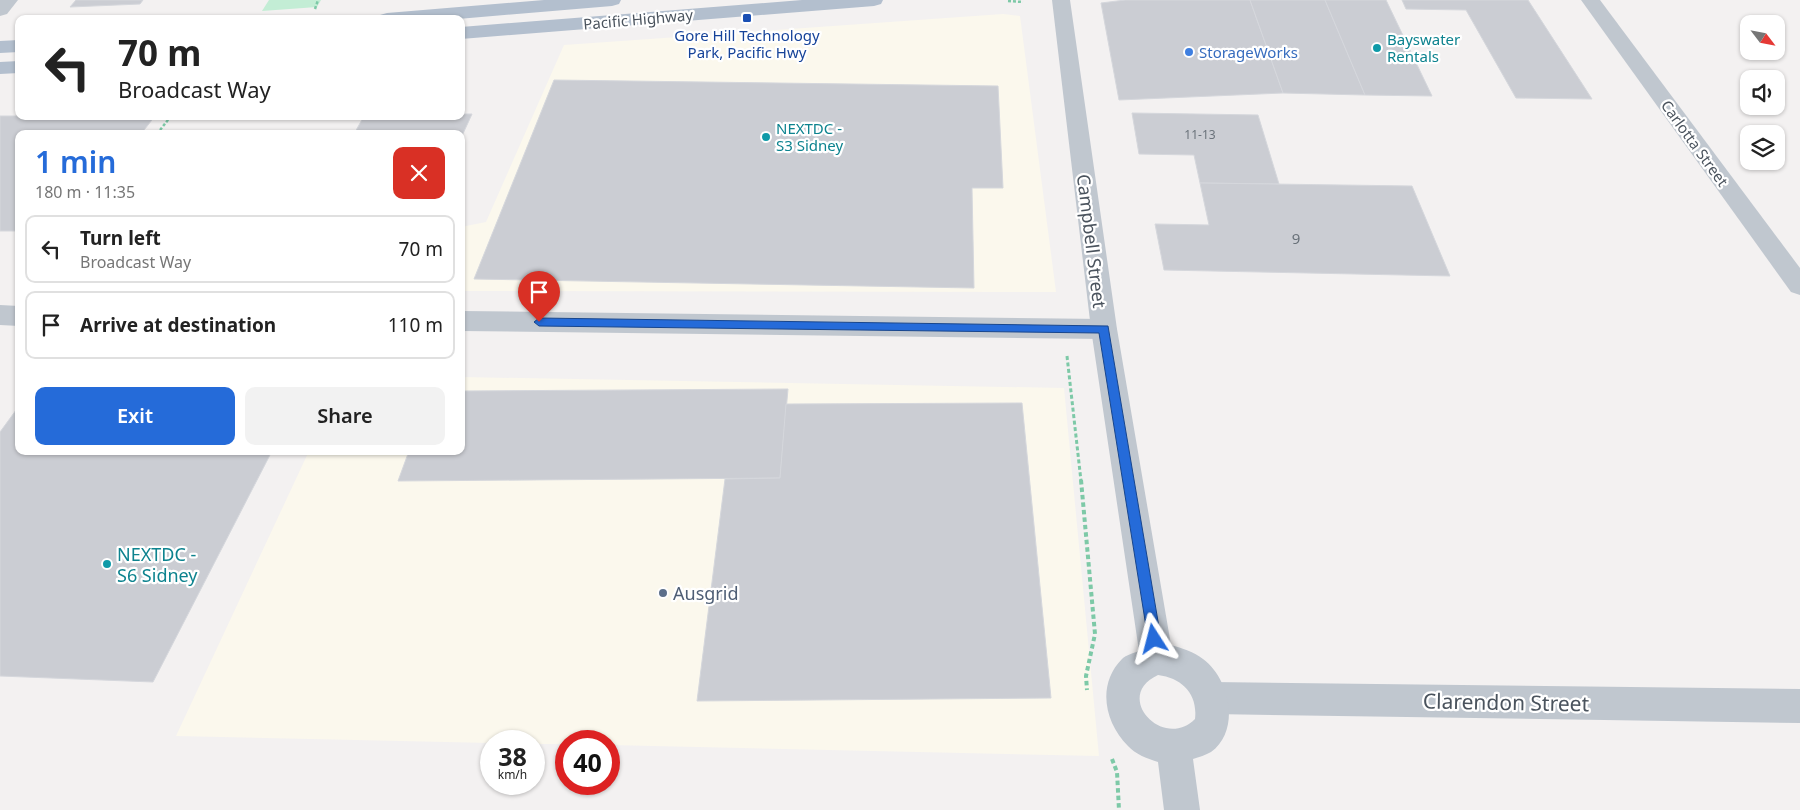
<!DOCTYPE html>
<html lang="en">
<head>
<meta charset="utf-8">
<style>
	:root { --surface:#fff; --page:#f2f2f2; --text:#222; --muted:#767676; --line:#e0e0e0; --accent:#256bd9 }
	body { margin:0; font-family:"Noto Sans",sans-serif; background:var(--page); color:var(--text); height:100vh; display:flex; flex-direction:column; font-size:19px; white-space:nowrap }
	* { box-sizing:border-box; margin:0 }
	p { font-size:16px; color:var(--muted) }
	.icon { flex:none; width:28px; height:28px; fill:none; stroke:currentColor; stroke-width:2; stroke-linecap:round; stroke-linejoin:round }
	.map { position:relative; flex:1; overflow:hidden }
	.panel { position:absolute; left:15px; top:130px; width:450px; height:325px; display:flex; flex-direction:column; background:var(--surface); border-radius:10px; box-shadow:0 1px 4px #0004 }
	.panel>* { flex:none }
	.guide { position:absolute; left:15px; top:15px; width:450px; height:105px; border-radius:10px; box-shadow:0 1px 4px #0004; background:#fff; color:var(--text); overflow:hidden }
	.needle { width:32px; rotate:122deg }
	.fabs { position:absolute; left:1740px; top:15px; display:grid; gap:10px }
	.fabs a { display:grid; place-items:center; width:45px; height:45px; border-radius:10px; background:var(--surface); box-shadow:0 1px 4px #0004; font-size:25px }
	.speed { position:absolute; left:480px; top:730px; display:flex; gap:10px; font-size:25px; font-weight:700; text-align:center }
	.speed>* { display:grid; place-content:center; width:65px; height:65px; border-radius:50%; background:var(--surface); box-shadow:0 1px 4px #0004; line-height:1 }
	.speed small { font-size:12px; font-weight:400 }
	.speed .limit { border:8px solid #d22; background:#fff; color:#111 }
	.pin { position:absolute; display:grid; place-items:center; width:42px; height:42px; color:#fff; margin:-51px -21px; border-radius:50% 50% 50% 0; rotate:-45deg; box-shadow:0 0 5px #0007 }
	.pin .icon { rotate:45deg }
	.me { position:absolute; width:55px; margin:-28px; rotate:351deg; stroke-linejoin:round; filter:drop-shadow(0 0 4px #0008) }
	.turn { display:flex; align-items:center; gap:18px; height:105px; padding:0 20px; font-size:22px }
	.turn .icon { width:65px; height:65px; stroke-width:2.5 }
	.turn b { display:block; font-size:35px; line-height:42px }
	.round { display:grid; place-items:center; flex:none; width:52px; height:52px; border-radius:10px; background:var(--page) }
	.head { display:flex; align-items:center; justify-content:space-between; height:85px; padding:0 20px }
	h1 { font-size:30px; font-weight:600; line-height:38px; color:var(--accent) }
	.button { display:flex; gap:10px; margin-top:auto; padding:10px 20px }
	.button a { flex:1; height:58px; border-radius:10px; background:var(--accent); color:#fff; font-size:20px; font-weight:600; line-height:58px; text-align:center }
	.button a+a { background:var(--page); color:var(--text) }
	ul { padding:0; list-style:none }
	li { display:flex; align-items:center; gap:15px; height:68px; margin:0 10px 8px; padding:0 10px; border:2px solid var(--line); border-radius:10px }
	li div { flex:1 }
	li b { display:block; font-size:19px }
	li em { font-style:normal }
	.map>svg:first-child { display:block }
	.commercial { fill:#fbf8ed }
	.green { fill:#c3edd5 }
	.building { fill:#cbcdd3; stroke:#d5d7dc }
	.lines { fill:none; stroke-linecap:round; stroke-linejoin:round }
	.path-far2 { stroke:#7dc9a7; stroke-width:2.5; stroke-dasharray:3 2; stroke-linecap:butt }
	.path-far1 { stroke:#7dc9a7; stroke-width:3; stroke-dasharray:4 2.5; stroke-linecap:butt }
	.path { stroke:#7dc9a7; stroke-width:4; stroke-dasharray:4.5 3; stroke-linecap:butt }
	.minor { fill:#c0c7cf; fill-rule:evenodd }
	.tertiary { fill:#c0c7cf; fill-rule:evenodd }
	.primary { fill:#b3bfce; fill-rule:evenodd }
	.route { fill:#256bd9; stroke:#18468d }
	.transit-dot { fill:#1a4fb4; stroke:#fff; stroke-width:2 }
	.culture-dot { fill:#0f9aa8; stroke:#fff; stroke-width:2 }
	.shop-dot { fill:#3f7fe0; stroke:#fff; stroke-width:2 }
	.service-dot { fill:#5c6f8a; stroke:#fff; stroke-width:2 }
	.labels { text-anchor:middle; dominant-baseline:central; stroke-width:4.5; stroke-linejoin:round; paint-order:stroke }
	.far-number-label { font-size:12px; fill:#6a727a }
	.far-street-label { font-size:15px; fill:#4a535d; stroke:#fff }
	.far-transit-label { font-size:15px; fill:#164399; stroke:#fff }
	.far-culture-label { font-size:15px; fill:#0d838f; stroke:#fff; text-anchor:start }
	.far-shop-label { font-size:15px; fill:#366cbe; stroke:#fff; text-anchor:start }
	.number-label { font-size:15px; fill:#6a727a }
	.street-label { font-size:18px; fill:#4a535d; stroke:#fff }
	.culture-label { font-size:18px; fill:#0d838f; stroke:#fff; text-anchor:start }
	.service-label { font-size:18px; fill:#4e5e75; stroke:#fff; text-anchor:start }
	.near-street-label { font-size:21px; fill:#4a535d; stroke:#fff }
</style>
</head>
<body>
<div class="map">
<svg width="1800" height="810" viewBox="0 0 1800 810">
	<rect width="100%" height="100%" fill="#f3f1f1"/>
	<g class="commercial">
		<path d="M1003,14L1020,16L1056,292L461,291V227L486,222L564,45Z"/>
		<path d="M461,377L1064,388L1099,756L609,745V741H566V744H534V741L491,743L176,736L309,451H461Z"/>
	</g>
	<path class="green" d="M269,0H321L317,7L262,11Z"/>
	<g class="building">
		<path d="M76,0H143L140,4L70,7Z"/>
		<path d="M1125,0H1250L1283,93L1119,100L1101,3Z"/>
		<path d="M1250,0H1325L1365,95L1283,93Z"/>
		<path d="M1325,0H1386L1432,96L1365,95Z"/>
		<path d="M1402,0H1528L1592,99L1516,98L1466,10L1406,9Z"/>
		<path d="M554,80L998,86L1003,188H972L974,288L474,279Z"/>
		<path d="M1132,113L1258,115L1279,184L1200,183L1194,155L1139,154Z"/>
		<path d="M461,114H472L461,138V134H354L364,116H461Z"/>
		<path d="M0,116H155L141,134H19V231H0Z"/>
		<path d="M1200,183L1412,186L1450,276L1164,270L1155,224L1209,225Z"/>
		<path d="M788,389L780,478L398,481L409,451H461V391Z"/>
		<path d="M1022,403L1051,698L697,701L725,479L780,478L786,404Z"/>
		<path d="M19,406V451H272L153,682L0,676V432Z"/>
	</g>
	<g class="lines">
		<g class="path-far2">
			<path d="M1008,1L1023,2"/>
			<path d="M315,9L318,0"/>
			<path d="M157,134L171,116"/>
		</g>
		<path class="path-far1" d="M1067,356L1081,481"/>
		<g class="path">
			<path d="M1081,480L1095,634L1086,676L1087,690"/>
			<path d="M1112,759L1117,772L1119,810"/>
		</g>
		<g class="minor">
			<path d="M0,0H18L7,14L0,16Z"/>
			<path d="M1581,0H1600L1800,268V295L1791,292Z"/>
			<path d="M0,305L19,306V326L0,325Z"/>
			<path d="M461,311L1104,319L1113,322L1117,329L1113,336L1104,339L461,331Z"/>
			<path d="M1212,682L1800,689V723L1212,714L1200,710L1195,698L1200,686Z"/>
		</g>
		<path class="tertiary" d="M1052,0H1070L1117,329L1171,645C1182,648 1194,652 1203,659C1230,679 1241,730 1211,752C1206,755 1199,757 1193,759L1200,810H1164L1158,762C1148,759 1135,754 1128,746C1104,722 1097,684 1122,659C1126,655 1134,653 1139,651L1091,329ZM1158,675C1182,678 1198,694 1195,719C1163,751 1112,696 1158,675Z"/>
		<g class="primary">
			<path d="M544,0H621L619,4L612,6L458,19H377L380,15L387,13Z"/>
			<path d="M802,0H883L881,4L874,6L461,39V27Z"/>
			<path d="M19,40V52L0,53V41Z"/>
			<path d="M19,61V73L0,74V62Z"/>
		</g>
	</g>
	<path class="route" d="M539,318L1108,326L1161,639L1159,643L1154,645L1150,643L1148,639L1099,333L539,326L534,322Z"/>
	<rect class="transit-dot" x="742" y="13" width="10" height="10" rx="2.5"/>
	<g class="culture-dot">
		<circle cx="1377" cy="48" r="5"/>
		<circle cx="766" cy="137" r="5"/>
		<circle cx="107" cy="564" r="5"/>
	</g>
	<circle class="shop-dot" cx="1189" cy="52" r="5"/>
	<circle class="service-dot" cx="663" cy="593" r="5"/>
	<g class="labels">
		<g class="far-number-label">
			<text x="1200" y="134">11-13</text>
		</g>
		<g class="far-street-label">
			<text transform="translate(638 19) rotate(-5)">Pacific Highway</text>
			<text transform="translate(1695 143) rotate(54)">Carlotta Street</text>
		</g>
		<g class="far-transit-label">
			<text x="747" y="35">Gore Hill Technology<tspan x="747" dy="17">Park, Pacific Hwy</tspan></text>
		</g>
		<g class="far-culture-label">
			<text x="1387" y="39">Bayswater<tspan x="1387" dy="17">Rentals</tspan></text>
			<text x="776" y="128">NEXTDC -<tspan x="776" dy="17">S3 Sidney</tspan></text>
		</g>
		<g class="far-shop-label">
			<text x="1199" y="52">StorageWorks</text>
		</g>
		<g class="number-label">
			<text x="1296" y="238">9</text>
		</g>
		<g class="street-label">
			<text transform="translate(1092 241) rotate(83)">Campbell Street</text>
		</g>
		<g class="culture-label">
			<text x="117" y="554">NEXTDC -<tspan x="117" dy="21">S6 Sidney</tspan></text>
		</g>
		<g class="service-label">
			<text x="673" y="593">Ausgrid</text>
		</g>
		<g class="near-street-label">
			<text transform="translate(1506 702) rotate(1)">Clarendon Street</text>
		</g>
	</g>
</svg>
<div class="fabs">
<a><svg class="needle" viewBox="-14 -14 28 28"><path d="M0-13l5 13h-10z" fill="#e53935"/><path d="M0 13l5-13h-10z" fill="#767676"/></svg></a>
<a><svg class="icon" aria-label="sound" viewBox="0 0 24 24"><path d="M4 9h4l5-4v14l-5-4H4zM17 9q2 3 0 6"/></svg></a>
<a><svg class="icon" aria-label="layers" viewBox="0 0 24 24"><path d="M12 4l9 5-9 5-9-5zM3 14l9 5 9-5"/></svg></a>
</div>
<div class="speed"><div>38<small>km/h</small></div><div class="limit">40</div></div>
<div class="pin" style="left:539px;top:322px;background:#d93025"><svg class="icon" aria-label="arrive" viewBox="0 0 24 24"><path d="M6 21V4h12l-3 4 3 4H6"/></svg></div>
<svg class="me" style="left:1154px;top:639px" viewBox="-20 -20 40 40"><path d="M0-17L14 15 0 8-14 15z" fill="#256bd9" stroke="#fff" stroke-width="4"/></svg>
<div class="guide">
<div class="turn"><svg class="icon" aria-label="left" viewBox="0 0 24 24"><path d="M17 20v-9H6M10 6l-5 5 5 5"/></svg><div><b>70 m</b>Broadcast Way</div></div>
</div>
<section class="panel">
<div class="head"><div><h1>1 min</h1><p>180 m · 11:35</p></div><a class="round" style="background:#d93025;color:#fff"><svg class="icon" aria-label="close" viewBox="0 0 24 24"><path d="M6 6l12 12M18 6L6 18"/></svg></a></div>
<ul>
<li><svg class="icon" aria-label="left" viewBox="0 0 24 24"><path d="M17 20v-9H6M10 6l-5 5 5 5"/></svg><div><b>Turn left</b><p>Broadcast Way</p></div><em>70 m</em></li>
<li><svg class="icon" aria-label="arrive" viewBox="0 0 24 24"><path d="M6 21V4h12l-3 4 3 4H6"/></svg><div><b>Arrive at destination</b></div><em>110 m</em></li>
</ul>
<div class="button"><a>Exit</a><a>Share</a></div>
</section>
</div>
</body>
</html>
